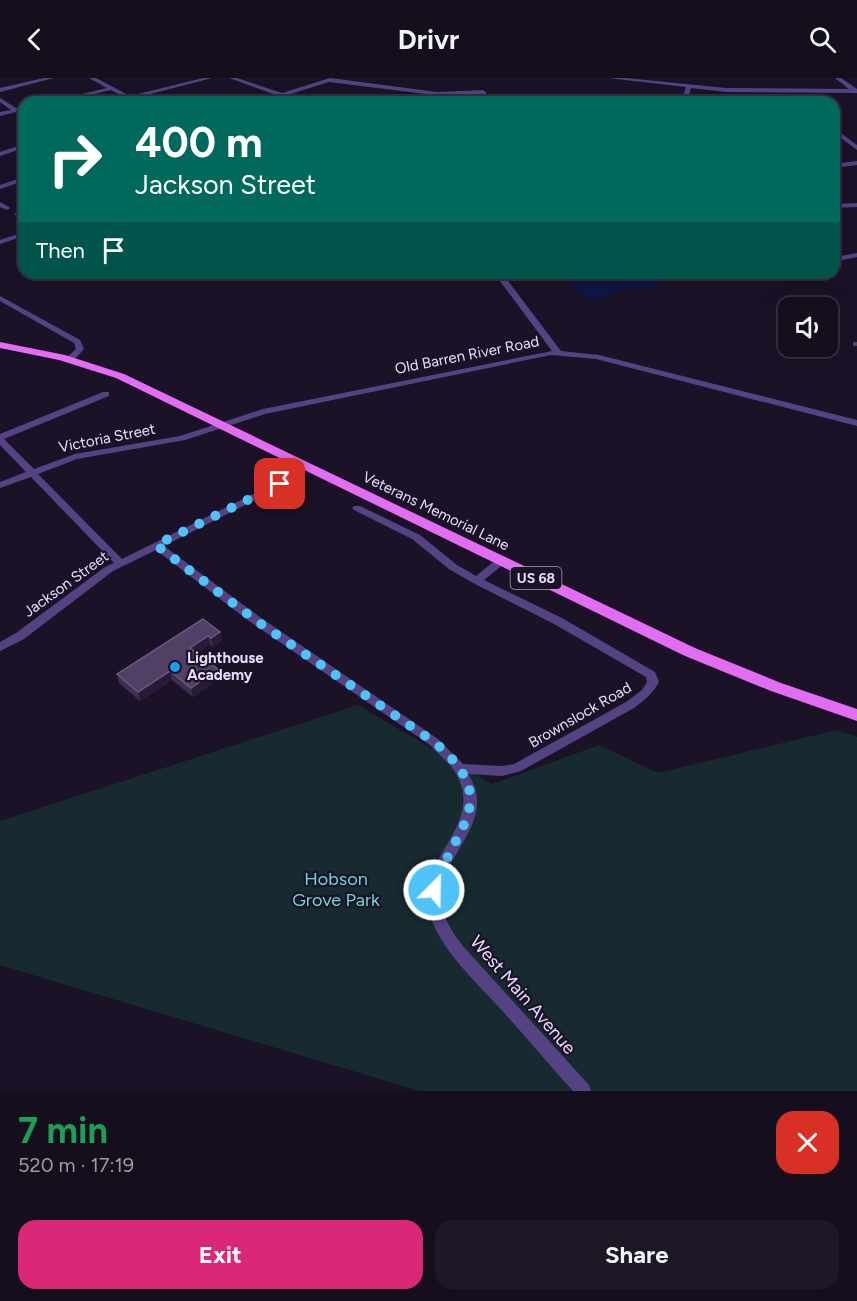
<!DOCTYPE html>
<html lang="en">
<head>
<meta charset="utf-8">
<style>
	:root { --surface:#140e1d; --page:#1d1726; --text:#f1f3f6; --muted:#9d9ca4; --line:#332e3b; --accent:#db2777 }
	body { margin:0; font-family:Figtree,sans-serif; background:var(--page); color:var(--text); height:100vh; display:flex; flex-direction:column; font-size:22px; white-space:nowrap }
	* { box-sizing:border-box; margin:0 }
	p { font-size:20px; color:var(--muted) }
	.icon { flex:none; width:33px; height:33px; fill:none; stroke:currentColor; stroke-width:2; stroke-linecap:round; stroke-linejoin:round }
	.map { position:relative; height:1013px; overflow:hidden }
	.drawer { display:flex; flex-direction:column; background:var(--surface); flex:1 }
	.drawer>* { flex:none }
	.guide { position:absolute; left:18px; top:18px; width:822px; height:183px; border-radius:18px; box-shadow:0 6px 24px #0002,0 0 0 2px var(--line); background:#00695c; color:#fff; overflow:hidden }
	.tools { position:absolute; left:778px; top:219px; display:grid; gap:12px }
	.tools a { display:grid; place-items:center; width:60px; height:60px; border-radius:12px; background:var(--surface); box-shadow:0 6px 24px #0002,0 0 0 2px var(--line); font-size:30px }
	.pin { position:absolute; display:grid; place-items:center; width:51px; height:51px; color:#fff; margin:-26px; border-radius:12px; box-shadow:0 3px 9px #0006 }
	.me { position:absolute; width:66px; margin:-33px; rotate:23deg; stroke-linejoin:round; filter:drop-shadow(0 0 4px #0008) }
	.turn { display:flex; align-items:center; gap:21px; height:126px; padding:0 18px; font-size:27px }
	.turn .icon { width:78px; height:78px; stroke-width:2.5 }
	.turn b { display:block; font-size:42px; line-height:51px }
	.then { display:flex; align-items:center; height:57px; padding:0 18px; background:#0003; gap:12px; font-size:22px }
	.round { display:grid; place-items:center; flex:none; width:63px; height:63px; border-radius:18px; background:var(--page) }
	.headline { display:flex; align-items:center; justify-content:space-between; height:102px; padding:0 18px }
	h1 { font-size:36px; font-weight:700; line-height:45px; color:#1e9e55 }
	.primary-button { display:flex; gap:12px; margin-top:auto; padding:12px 18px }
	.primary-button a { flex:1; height:69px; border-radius:18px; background:var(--accent); color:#fff; font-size:24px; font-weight:700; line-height:69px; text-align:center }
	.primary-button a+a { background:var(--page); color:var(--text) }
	header { display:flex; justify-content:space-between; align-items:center; height:78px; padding:0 18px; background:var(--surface); font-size:27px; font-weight:700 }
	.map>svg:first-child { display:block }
	.green { fill:#162a30 }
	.water { fill:#101543 }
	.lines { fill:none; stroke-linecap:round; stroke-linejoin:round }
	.minor { fill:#544282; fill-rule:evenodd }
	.major { fill:#e26cf2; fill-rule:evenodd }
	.wall { fill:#3f2d53 }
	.shaded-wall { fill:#291a3a }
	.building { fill:#514065; stroke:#68587d; stroke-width:1.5 }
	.route { stroke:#4fc3f7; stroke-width:10; stroke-dasharray:0 18 }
	.poi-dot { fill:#199fea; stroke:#1b1227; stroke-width:2 }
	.labels { text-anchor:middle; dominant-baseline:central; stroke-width:4.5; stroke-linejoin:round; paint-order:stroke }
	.shield { fill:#1b1227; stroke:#aa9fbc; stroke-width:1.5 }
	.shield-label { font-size:14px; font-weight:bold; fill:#e7dbfc }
	.street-label { font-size:15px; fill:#e7dbfc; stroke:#1b1227 }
	.poi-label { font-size:15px; font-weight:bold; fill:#e7dbfc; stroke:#1b1227; text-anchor:start }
	.near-park-label { font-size:18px; fill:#6dd5d6; stroke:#1b1227 }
	.near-street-label { font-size:18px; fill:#e7dbfc; stroke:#1b1227 }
</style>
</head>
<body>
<header><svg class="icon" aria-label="back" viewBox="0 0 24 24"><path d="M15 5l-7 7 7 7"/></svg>Drivr<svg class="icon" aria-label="search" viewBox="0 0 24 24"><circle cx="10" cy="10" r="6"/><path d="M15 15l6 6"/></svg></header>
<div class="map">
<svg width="857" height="1013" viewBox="0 0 857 1013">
	<rect width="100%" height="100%" fill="#1b1227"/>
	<path class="green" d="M358,627L492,706L599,667L658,695L837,652L857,659V1013H420L0,887V743Z"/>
	<path class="water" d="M567,195H684C658,202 660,217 626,209L597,224C575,218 576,215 567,195Z"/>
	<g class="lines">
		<g class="minor">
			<path d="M44,0H54L0,14V10Z"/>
			<path d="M89,0H96L130,18L203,0H212L135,20L137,22L134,24L111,12L59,24H49L107,10Z"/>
			<path d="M229,0H237L282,15L330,0L437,14L483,12L486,14L488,24H482L481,16L439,18L436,24H430L434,17L329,4L287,17L305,24C297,24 291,21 284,20C276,18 266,24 257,24L276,17Z"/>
			<path d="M608,0H626L726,10L849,11L835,0H841L857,11V15L726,14L691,10L687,24H681L686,9Z"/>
			<path d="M0,20L16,30L24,28V32L0,38V34L11,32L0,24Z"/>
			<path d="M834,50L857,67V72L834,55Z"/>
			<path d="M24,66V70L0,78V74Z"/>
			<path d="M857,83V87L834,90V86Z"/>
			<path d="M24,99V103L0,111V107Z"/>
			<path d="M0,124L9,129L10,130L7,132L0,129Z"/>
			<path d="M857,125V129L834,130V126Z"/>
			<path d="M24,129V134L21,136L24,138V143L14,136Z"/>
			<path d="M24,154V158L0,166V162Z"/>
			<path d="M857,175V179L837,183L834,182V179Z"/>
			<path d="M494,195H502L561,273L599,277L857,342V348L596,281L551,277L265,336L185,362L77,381L38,396L122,481L277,404H283L285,406L283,408L164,468L257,537L438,661L463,686L502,688L514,686L626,624L642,612L647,604L646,599L554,546L473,505L449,491L412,461L354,432L352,430L354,428H360L420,457L457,487L476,498L497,481H505L506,483L505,485L484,502L562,540L655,594L659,604C652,616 645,622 634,630L521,693L502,698L468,696C471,701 475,708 476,713C485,757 433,786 442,830C445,843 454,856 462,867L589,1007L591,1013H573C550,988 529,962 506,937C480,907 437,871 428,830C417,779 487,746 455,694C449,684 438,676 430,667L249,543L156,472L113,493L24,561L0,573V564L16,555L105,489L114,485L31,399L0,410V404L26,394L0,367V356L103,314H109V318L4,361L34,391L75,376L180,358L263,331L552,273Z"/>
			<path d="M0,218L80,262L84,271L73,283H67V279L76,271L74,265L0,223Z"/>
			<rect x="853" y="264" width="4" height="4"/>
		</g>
		<path class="major" d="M0,264L65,277L124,296L695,570L781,605L857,631V643L771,613L685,578L116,300L59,282L0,270Z"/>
	</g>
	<path class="wall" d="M203,541L220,554L222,562L213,569L210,566L197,575L218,591L220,600L193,619L172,602L140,623L119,605L117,596Z"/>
	<g class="shaded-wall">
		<path d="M220,554L222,562L213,569L211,560Z"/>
		<path d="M208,558L210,566L192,579L190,570Z"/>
		<path d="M218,591L220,600L193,619L191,610Z"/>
		<path d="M170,593L172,602L140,623L138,614Z"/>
	</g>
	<path class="building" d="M203,541L220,554L211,560L208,558L190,570L218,591L191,610L170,593L138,614L117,596Z"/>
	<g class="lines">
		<path class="route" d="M280,406L156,467L258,544L434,664C505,723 453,749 434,812"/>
	</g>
	<circle class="poi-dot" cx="175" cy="589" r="6"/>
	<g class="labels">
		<rect class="shield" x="510.5" y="489" width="51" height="22" rx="4.5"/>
		<g class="shield-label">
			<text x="536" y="500">US 68</text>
		</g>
		<g class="street-label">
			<text transform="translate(467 277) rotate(-11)">Old Barren River Road</text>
			<text transform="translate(107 360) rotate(-11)">Victoria Street</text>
			<text transform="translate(436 433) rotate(26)">Veterans Memorial Lane</text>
			<text transform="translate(66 506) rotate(-36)">Jackson Street</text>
			<text transform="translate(580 637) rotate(-30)">Brownslock Road</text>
		</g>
		<g class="poi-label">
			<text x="187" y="580">Lighthouse<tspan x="187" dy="17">Academy</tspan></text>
		</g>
		<g class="near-park-label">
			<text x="336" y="801">Hobson<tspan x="336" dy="21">Grove Park</tspan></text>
		</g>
		<g class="near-street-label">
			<text transform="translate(523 917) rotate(49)">West Main Avenue</text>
		</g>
	</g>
</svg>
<div class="tools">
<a><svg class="icon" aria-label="sound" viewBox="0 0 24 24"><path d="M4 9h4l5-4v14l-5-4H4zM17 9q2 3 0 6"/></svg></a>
</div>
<div class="pin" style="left:280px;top:406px;background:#d93025"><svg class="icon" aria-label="arrive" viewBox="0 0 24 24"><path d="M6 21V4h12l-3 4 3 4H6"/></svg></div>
<svg class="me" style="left:434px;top:812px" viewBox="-20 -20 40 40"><circle r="17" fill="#4fc3f7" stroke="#fff" stroke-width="3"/><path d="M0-11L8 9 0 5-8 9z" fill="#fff"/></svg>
<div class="guide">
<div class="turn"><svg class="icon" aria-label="right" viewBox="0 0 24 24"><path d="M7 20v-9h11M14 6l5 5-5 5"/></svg><div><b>400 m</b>Jackson Street</div></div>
<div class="then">Then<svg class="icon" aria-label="arrive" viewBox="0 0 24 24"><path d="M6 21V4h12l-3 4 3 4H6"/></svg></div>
</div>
</div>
<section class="drawer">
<div class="headline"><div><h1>7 min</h1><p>520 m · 17:19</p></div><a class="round" style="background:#d93025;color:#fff"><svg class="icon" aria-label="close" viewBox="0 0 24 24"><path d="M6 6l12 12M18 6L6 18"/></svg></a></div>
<div class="primary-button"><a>Exit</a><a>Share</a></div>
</section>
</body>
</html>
